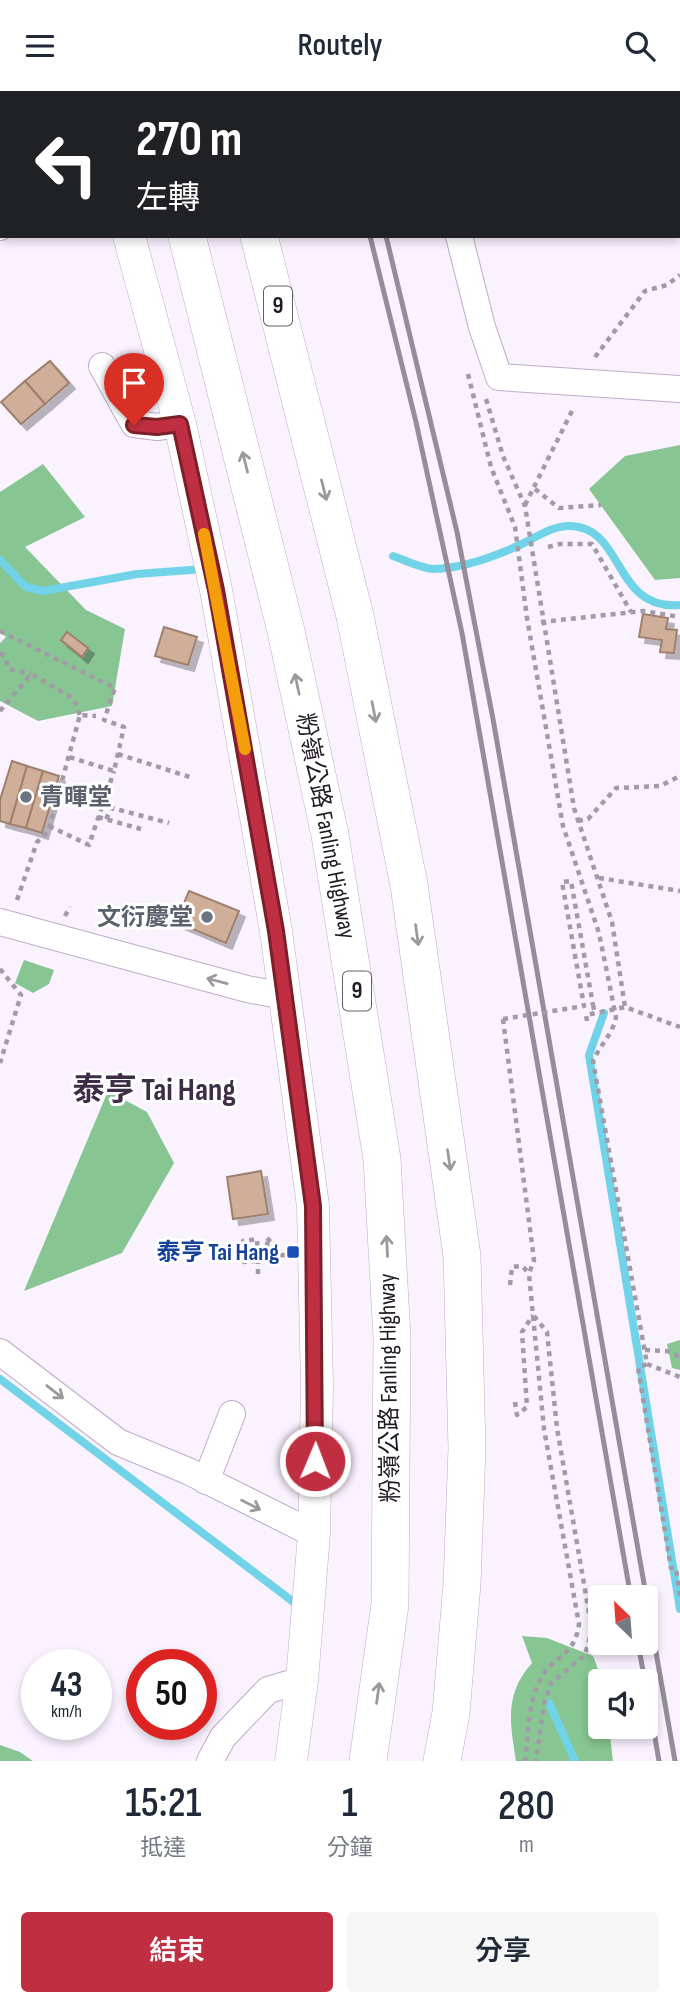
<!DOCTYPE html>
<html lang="zh-TW">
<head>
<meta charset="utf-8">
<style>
	:root { --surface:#fff; --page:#f6f6f7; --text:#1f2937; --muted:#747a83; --accent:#c02f41 }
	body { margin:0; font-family:"Sofia Sans Condensed","Noto Sans TC",sans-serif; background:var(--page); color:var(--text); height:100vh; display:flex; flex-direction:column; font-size:26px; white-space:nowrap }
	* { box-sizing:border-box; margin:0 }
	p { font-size:23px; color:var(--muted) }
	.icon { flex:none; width:38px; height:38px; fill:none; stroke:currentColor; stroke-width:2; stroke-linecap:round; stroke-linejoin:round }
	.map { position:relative; height:1670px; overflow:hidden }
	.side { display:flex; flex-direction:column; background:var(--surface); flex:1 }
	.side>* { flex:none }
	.banner { position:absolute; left:0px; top:0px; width:681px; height:147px; box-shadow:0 4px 10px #0003; background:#202124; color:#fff; overflow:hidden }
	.needle { width:46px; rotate:335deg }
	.fabs { position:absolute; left:588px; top:1494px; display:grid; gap:14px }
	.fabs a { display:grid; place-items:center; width:70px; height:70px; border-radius:7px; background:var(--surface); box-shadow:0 4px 10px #0003; font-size:35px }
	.speed { position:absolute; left:21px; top:1558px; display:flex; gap:14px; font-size:35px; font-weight:700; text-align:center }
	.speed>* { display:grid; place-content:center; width:91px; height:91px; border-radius:50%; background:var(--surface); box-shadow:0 4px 10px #0003; line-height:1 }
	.speed small { font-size:18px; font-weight:400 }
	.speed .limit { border:10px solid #d22; background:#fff; color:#111 }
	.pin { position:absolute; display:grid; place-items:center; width:60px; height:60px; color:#fff; margin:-72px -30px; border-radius:50% 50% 50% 0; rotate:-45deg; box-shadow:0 0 7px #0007 }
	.pin .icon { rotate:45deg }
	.me { position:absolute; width:77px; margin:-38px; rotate:1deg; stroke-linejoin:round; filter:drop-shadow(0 0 5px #0008) }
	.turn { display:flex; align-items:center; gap:24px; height:147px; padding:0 21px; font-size:32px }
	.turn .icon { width:91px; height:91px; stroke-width:2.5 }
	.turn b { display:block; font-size:49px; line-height:60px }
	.eta { display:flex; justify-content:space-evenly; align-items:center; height:119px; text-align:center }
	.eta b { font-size:42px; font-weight:600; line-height:49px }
	.cta { display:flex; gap:14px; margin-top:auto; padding:14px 21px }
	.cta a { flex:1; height:80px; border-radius:7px; background:var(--accent); color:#fff; font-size:28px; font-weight:600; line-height:80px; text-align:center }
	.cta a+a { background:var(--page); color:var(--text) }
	header { display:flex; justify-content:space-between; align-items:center; height:91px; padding:0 21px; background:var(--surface); font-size:32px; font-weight:600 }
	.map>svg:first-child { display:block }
	.forest { fill:#87c592 }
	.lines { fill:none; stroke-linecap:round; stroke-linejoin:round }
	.stream { stroke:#70d3e7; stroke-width:8 }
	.building { fill:#d0af9a; stroke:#9f806c; stroke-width:2; filter:url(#shadow) }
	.minor-casing { stroke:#bfabcb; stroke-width:28 }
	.major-casing { stroke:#bfabcb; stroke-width:33 }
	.highway-casing { stroke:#bfabcb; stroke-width:38 }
	.path { stroke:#a29ba7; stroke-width:4.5; stroke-dasharray:5 5; stroke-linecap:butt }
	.minor { stroke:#fff; stroke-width:26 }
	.major { stroke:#fff; stroke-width:32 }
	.highway { stroke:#fff; stroke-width:37 }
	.rail { stroke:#958d99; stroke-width:5 }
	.path-bridge { stroke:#a29ba7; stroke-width:4.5; stroke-dasharray:5 5; stroke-linecap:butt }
	.oneway { stroke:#9c989d }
	.route-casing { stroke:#7d1f2a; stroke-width:18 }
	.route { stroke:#c02f41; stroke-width:12 }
	.slow { stroke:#f59e0b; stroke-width:12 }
	.worship-dot { fill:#6b7280; stroke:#fff; stroke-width:2.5 }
	.transit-dot { fill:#1a4fb4; stroke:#fff; stroke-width:2.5 }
	.labels { text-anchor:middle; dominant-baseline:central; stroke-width:6; stroke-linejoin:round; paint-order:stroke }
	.shield { fill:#fff; stroke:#645f67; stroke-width:2 }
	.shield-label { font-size:23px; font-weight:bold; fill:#221b26 }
	.worship-label { font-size:24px; font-weight:bold; fill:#5b616d; stroke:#fff; text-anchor:start }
	.street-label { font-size:24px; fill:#221b26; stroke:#fff }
	.transit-label { font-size:24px; font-weight:bold; fill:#164399; stroke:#fff; text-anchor:end }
	.district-label { font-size:32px; font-weight:bold; fill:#3d2d46; stroke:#fff }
</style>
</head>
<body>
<header><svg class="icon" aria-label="menu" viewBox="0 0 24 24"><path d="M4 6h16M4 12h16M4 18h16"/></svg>Routely<svg class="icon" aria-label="search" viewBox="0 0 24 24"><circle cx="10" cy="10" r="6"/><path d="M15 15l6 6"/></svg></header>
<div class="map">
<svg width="680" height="1670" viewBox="0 0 680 1670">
	<defs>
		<filter id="shadow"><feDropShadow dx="6" dy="6" stdDeviation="0" flood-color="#0004"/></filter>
	</defs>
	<rect width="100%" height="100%" fill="#faf2ff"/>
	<g class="forest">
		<path d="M680,354V487L655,489L589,398L625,365Z"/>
		<path d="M43,373L85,426L25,456L86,519L125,538L112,615L38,630L0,610V552L6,546L0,541V401Z"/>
		<path d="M24,869L54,879L49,893L33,902L15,892Z"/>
		<path d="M108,1000L147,1021L174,1072L122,1162L24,1200Z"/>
		<path d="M680,1249V1279L672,1277L667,1253Z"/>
		<path d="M522,1545L547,1547L593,1565L603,1591H600V1636H609L613,1670H516C510,1632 504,1603 532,1572Z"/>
		<path d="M0,1654L20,1661L33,1670H0Z"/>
	</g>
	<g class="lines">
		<g class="stream">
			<path d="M393,465C405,469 422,478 434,478C463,477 496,465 522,453C537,446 553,434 571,435C625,437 613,520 680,514"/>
			<path d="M0,469L26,496L43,500L137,483L204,478"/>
			<path d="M604,922L589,964L680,1518"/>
			<path d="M0,1288L300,1516"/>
			<path d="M549,1612L575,1670"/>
		</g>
	</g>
	<g class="building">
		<path d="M50,270L69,292L45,313L25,290Z"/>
		<path d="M25,290L45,313L21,333L1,311Z"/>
		<path d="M643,523L668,527L666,538L677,539L674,562L660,561L662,549L639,546Z"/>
		<path d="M164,536L197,546L188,574L155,565Z"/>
		<path d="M67,541L88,557L82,566L61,549Z"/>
		<path d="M12,670L27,675L10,733L0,730V709Z"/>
		<path d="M27,675L43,680L26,737L10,733Z"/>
		<path d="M43,680L59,685L42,742L26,737Z"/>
		<path d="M189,800L239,820L226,852L176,831Z"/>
		<path d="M261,1080L268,1123L233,1128L227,1086Z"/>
	</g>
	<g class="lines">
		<g class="minor-casing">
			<g id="minor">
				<path d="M43,0L44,2"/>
				<path d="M422,0V2"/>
				<path d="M0,136L2,134"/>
				<path d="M459,145L482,236L499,286L680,298"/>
				<path d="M102,275L134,333L157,336L180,333"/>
				<path d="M0,831L247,898L284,905"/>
				<path d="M0,1261L118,1351L188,1380L314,1443"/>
				<path d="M206,1390L232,1323"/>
				<path d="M210,1670L223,1646L268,1599L302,1589"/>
			</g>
		</g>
		<g class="major-casing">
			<g id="major">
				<path d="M88,0L89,2"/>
				<path d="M129,145L180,333L216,499L276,840L313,1115L317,1296L314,1443L302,1589L291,1670"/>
			</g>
		</g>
		<g class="highway-casing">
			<g id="highway">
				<path d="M148,0L149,2"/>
				<path d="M221,0V2"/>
				<path d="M187,145L286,540L330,744L382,1068L392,1247L390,1513L368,1670"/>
				<path d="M259,145L355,525L409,794L462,1165L467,1357L462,1493L451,1622L442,1670"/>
			</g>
		</g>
		<g class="path">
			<path d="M595,266L645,200L667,194L680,184"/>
			<path d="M468,283L491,376L515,436L527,527L563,735L599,842L616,926C613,943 600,954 593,970L647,1273L638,1277L671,1477H676L680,1505"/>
			<path d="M486,308L503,365L525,415L574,717L612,831L625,916"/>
			<path d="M535,398L559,417L601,414"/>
			<path d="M525,414L574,316"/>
			<path d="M548,456L560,453H592L631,521"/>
			<path d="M541,531L643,520L680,526"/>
			<path d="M0,540L115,597L104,629L124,636L114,680L69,666"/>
			<path d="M0,562L5,566L9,578L31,583"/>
			<path d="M0,620L31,583L73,607L80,624"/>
			<path d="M118,663L193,687"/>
			<path d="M98,726L141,738"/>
			<path d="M106,728L112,717L169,732"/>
			<path d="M578,730L588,728L616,697L660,695L680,685"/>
			<path d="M49,735L89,754L114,680"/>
			<path d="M599,787L680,800"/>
			<path d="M17,809L37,751L48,741L80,624L96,625"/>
			<path d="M65,825L70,816"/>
			<path d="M0,878L21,904L0,972"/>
			<path d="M593,914L595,922"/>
			<path d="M503,928L534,1169L529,1183L544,1338L579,1533C575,1566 553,1564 540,1589C528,1613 528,1644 525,1670"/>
			<path d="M587,930L586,924L625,916L680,936"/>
			<path d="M267,1147L273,1153V1164"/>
			<path d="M258,1183V1165L285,1164"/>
			<path d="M510,1194L512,1176L522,1175L529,1182"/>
			<path d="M534,1225L547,1241L557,1337L592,1539L585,1564L551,1592L544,1613L536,1670"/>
			<path d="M645,1259L667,1260L680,1266"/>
			<path d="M647,1273L680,1286"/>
			<path d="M515,1311L517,1324L527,1316L522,1241L533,1224"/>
		</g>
		<use href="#minor" class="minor"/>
		<use href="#major" class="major"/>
		<use href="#highway" class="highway"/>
		<g class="rail">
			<path d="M332,0V2"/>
			<path d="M348,0L349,2"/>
			<path d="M370,145L416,331L462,542L631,1507"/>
			<path d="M386,145L457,441L493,628L675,1670"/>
			<path d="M638,1552L645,1591"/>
			<path d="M646,1594L659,1670"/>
		</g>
		<g class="path-bridge">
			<path d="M503,928L584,915L562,791L571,790L593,914"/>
			<path d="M258,1165L257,1148L243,1150L244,1171L268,1169L267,1147"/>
		</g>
	</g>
	<defs><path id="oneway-shaft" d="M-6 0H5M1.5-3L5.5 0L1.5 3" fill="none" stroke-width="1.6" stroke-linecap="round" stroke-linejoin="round" transform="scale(1.75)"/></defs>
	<g class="oneway">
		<use href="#oneway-shaft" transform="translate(245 371) rotate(-104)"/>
		<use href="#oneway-shaft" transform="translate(324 399) rotate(76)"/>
		<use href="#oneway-shaft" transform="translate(297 593) rotate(-102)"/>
		<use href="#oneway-shaft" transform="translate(374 621) rotate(79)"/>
		<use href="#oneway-shaft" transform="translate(417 844) rotate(82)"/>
		<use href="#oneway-shaft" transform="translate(217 890) rotate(-165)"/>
		<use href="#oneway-shaft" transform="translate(449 1069) rotate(82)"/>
		<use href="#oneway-shaft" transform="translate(387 1155) rotate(-93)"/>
		<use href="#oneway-shaft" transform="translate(55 1301) rotate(38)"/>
		<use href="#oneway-shaft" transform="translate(251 1414) rotate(27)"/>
		<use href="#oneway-shaft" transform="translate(378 1602) rotate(-82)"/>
	</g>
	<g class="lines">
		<g class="route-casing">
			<path id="route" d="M134,334L157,336L180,333L216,499L276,840L313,1115L315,1370"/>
		</g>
		<use href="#route" class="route"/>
		<path class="slow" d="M204,443L245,658"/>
	</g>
	<g class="worship-dot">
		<circle cx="26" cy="706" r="7"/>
		<circle cx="207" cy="826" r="7"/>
	</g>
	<rect class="transit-dot" x="286" y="1154" width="14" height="14" rx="3.5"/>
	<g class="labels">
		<g class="shield">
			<rect x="264" y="195.5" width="28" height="39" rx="5"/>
			<rect x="343" y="880.5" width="28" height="39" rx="5"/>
		</g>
		<g class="shield-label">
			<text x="278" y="215">9</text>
			<text x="357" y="900">9</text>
		</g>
		<g class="worship-label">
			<text x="40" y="706">青暉堂</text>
			<text x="193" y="826" text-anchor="end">文衍慶堂</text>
		</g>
		<g class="street-label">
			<text transform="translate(326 735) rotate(79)">粉嶺公路 Fanling Highway</text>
			<text transform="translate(389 1297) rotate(-91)">粉嶺公路 Fanling Highway</text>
		</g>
		<g class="transit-label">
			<text x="279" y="1161">泰亨 Tai Hang</text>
		</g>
		<g class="district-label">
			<text x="154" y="999">泰亨 Tai Hang</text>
		</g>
	</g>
</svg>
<div class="fabs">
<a><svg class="needle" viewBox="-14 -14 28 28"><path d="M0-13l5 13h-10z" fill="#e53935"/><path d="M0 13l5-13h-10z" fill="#747a83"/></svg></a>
<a><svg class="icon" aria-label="sound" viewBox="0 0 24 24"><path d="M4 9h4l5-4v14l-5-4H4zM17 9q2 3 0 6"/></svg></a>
</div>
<div class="speed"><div>43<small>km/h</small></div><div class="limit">50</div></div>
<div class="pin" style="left:134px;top:334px;background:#d93025"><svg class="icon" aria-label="arrive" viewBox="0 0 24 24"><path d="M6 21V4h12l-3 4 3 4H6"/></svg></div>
<svg class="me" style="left:315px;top:1370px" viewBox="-20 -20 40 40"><circle r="17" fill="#c02f41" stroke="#fff" stroke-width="3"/><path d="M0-11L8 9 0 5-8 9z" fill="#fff"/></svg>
<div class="banner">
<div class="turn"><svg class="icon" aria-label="left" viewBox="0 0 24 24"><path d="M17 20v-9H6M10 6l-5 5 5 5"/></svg><div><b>270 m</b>左轉</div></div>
</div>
</div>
<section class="side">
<div class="eta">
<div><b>15:21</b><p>抵達</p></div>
<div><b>1</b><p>分鐘</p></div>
<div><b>280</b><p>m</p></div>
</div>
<div class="cta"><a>結束</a><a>分享</a></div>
</section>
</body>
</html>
